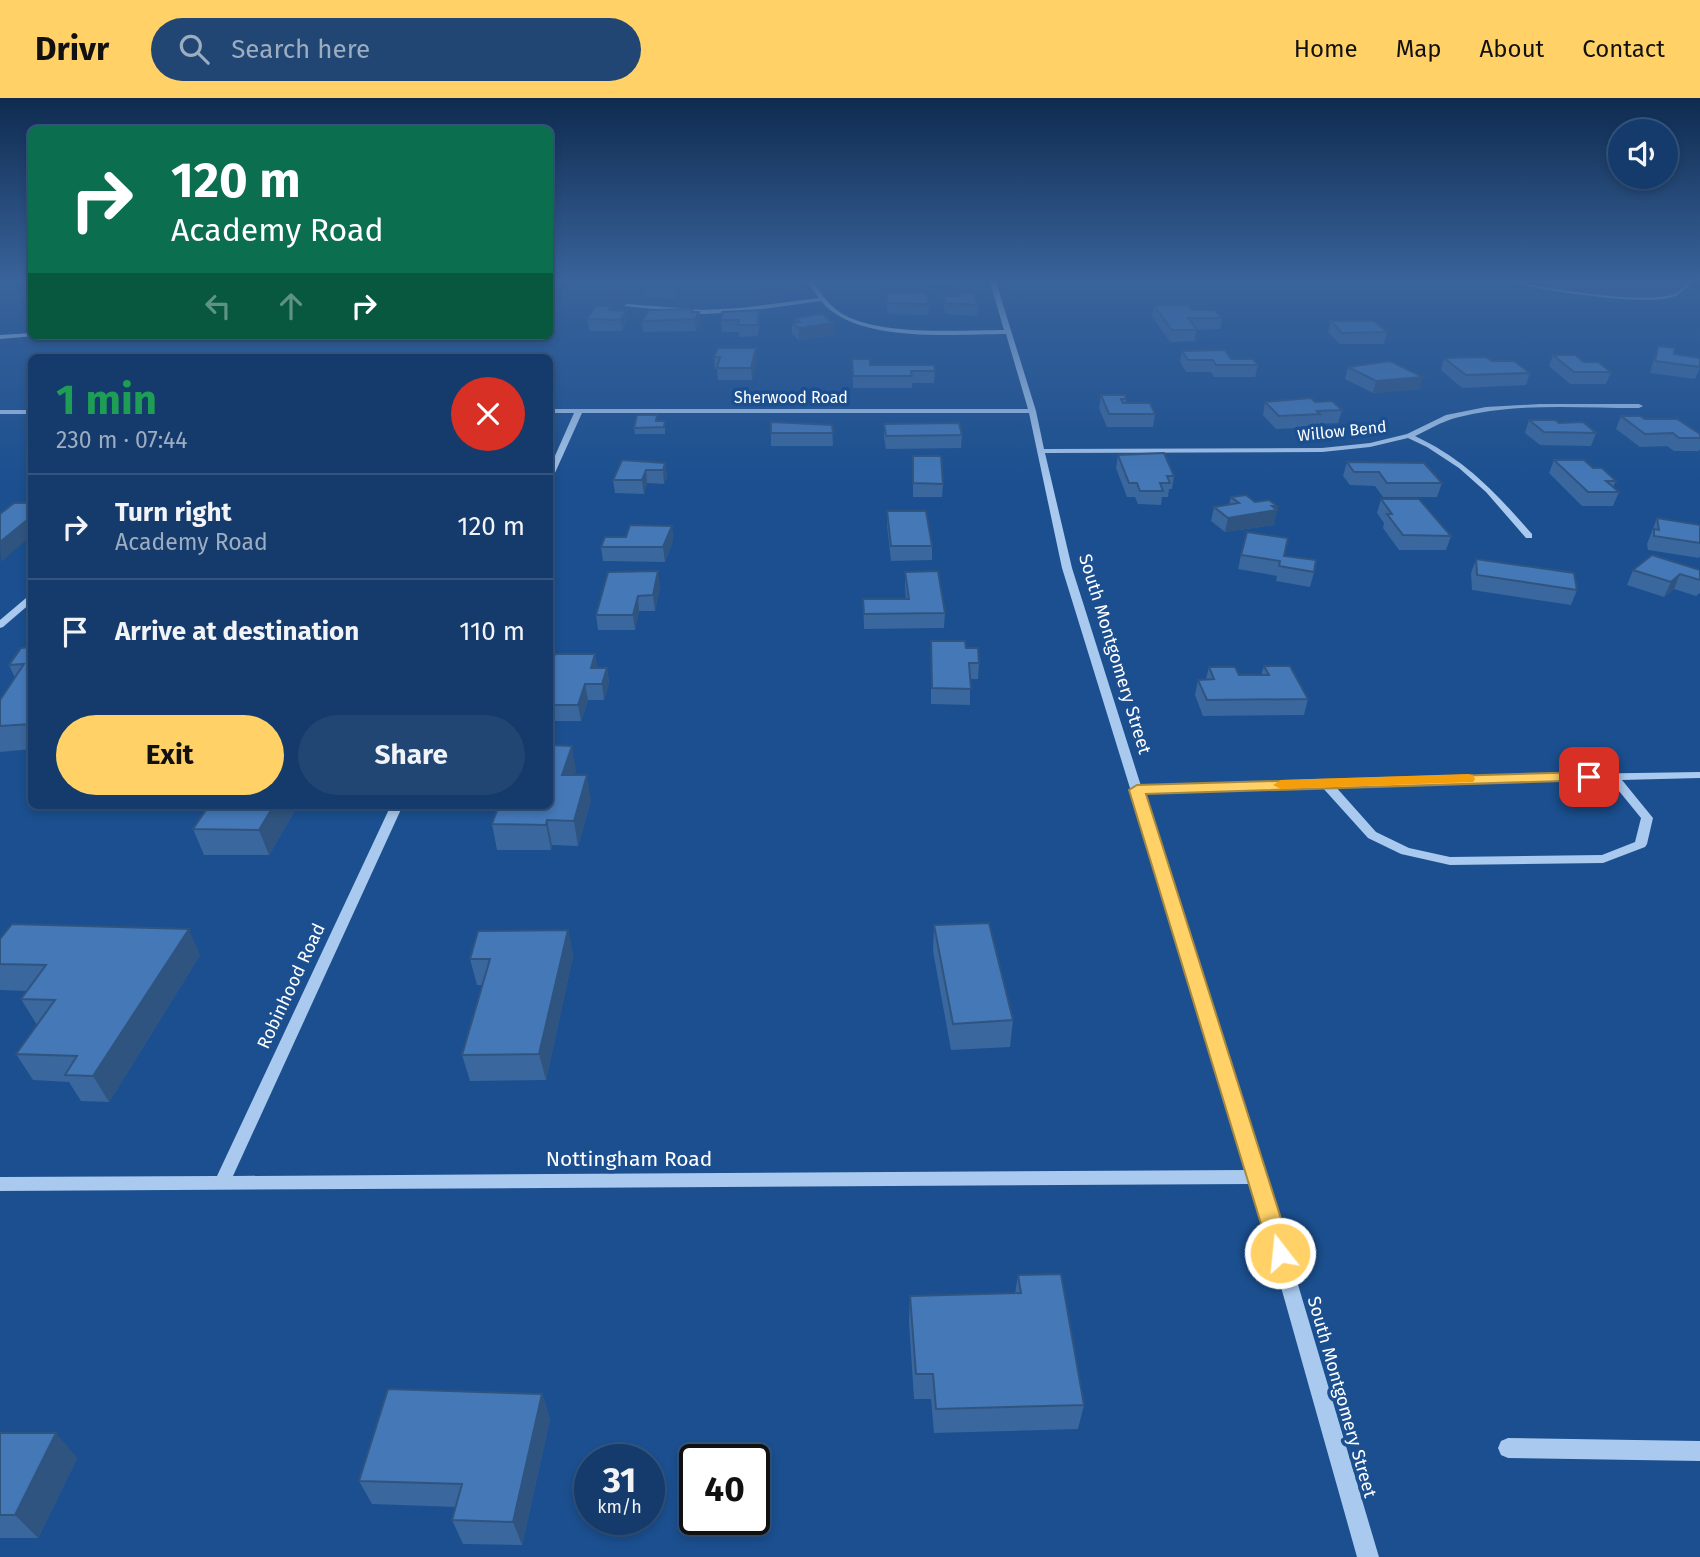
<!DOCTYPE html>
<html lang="en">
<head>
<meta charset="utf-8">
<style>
	:root { --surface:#143b6b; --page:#214673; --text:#f1f3f6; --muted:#9dadc1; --line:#33557e; --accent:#ffd166 }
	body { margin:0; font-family:"Fira Sans",sans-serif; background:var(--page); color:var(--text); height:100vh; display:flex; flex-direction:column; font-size:26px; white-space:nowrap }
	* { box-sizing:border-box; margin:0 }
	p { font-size:23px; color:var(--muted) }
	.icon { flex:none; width:38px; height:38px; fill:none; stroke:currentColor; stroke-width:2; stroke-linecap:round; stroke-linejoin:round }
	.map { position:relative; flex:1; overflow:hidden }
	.side { position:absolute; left:28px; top:256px; width:525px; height:455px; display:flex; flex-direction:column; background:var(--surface); border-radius:10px; box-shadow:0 4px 10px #0003,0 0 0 2px var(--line) }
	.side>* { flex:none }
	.hud { position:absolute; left:28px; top:28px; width:525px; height:214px; border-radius:10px; box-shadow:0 4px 10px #0003,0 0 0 2px var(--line); background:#0b6e4f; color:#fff; overflow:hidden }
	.controls { position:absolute; left:1608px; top:21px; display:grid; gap:14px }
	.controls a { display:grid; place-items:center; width:70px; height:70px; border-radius:50%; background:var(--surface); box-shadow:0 4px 10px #0003,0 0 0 2px var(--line); font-size:35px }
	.speed { position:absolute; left:574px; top:1346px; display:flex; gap:14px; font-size:35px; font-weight:700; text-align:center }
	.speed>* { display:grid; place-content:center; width:91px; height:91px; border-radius:50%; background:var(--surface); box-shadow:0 4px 10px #0003,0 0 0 2px var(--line); line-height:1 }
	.speed small { font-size:18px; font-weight:400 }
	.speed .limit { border:4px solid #111; border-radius:10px; background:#fff; color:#111 }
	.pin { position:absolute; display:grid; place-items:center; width:60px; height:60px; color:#fff; margin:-30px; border-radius:14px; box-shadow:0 4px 10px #0006 }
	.me { position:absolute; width:77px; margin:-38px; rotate:344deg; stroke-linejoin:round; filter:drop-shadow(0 0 5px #0008) }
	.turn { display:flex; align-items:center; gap:24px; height:147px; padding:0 28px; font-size:32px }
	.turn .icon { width:91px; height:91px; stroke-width:2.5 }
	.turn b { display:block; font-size:49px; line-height:60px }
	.lanes { display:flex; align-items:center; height:66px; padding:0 28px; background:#0003; justify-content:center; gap:35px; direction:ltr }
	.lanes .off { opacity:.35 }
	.round { display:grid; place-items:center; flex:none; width:74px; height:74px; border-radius:37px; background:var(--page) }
	.overview { display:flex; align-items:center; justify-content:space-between; height:119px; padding:0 28px }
	h1 { font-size:42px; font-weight:700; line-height:52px; color:#1e9e55 }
	.action { display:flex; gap:14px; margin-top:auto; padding:14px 28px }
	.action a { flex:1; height:80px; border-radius:42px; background:var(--accent); color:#111; font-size:28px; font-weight:700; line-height:80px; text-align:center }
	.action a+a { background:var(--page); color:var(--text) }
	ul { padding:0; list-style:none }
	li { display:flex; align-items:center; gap:21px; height:105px; padding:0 28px; border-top:2px solid var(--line) }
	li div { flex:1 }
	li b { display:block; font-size:26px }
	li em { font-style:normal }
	header { display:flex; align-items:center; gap:42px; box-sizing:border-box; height:98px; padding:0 35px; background:var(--accent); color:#111 }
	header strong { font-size:33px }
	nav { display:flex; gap:38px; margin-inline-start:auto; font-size:24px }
	.search { width:490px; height:63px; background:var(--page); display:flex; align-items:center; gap:18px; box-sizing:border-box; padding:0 24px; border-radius:38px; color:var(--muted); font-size:26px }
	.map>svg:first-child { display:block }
	.water { fill:#3c6290; stroke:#9cc4f0; stroke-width:2 }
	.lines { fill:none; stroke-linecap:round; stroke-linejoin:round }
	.minor { fill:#a9c9ee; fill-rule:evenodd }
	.wall { fill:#3a679d }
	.shaded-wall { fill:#305480 }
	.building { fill:#4478b7; stroke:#305480; stroke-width:2 }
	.route { fill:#ffd166; stroke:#a68842; stroke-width:2 }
	.slow { fill:#f59e0b }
	.labels { text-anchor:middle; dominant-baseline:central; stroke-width:7; stroke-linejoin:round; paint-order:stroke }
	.far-street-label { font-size:16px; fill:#fff; stroke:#1b4f8f }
	.street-label { font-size:18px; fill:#fff; stroke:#1b4f8f }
	.near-street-label { font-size:21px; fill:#fff; stroke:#1b4f8f }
</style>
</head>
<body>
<header>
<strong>Drivr</strong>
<div class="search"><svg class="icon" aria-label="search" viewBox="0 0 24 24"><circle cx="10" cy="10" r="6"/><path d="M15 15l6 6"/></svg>Search here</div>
<nav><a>Home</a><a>Map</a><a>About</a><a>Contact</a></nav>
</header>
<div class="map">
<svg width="1700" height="1459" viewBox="0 0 1700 1459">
	<rect width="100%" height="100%" fill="#1b4f8f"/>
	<path class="water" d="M1516,184H1692C1686,187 1681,194 1675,197C1648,208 1546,192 1516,184Z"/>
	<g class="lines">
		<g class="minor">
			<path d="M807,184H813C820,194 827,205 838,213C873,239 961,232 1004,232L990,184H996L1036,313L1044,351L1322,350L1370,345L1407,336L1446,317L1486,309L1540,306H1639L1643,308L1639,310C1578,310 1514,304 1455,320C1441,324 1428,332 1415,338C1466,362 1496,395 1532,436V440H1526L1486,394L1459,370L1427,349L1408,340L1370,349L1322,354L1045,355L1072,470L1141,688L1441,678L1700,674V680L1622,682L1653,720L1647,746L1645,749L1603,765L1450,767L1401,756L1368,740L1322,689L1144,695L1266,1079L1379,1459H1357L1252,1086L0,1093V1079L217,1078L391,707H403L233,1078L1248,1072L1062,470L1029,315H582L554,377L550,379V369L574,315H550V311H1028L1006,236C954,236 857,246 821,203L741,214L703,216L624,208L627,206L703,212L741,210L819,200ZM1610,682L1641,720L1635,744L1602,757L1450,759L1409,750L1376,734L1335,688Z"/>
			<path d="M32,235V238H34L0,241V237Z"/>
			<rect x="0" y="312" width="32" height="4"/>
			<path d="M32,495V504L3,529L0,530V522Z"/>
			<path d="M1508,1340L1700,1343V1363L1508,1360L1501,1357L1498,1350L1501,1343Z"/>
		</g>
	</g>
	<g class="wall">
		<path d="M647,184H679L677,188V193L675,200L646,199L645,188Z"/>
		<path d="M737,184H782L784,185V196L755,198L750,191L740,192L737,186Z"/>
		<path d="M857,184H888L887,192L867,193Z"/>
		<path d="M928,184H954V187H929Z"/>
		<path d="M886,194L929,206L928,217L888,216L886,205Z"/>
		<path d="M961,195L978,207L977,218L946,216L944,209V198H960Z"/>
		<path d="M1154,207L1192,212L1222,220L1220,231L1196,232L1195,243L1170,244L1152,218Z"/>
		<path d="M612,213H626L627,224L622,233H589L587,221Z"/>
		<path d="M694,214H699L700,225L696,233L643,234L642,223Z"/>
		<path d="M795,220L828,222L833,237L799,242L792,236V225L795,224Z"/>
		<path d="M721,222L760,223L758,238L739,239V234H722Z"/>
		<path d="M1331,223L1387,234L1384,246H1340L1328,234Z"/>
		<path d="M1658,248L1674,256L1700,260V270L1695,281L1650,275L1654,260Z"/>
		<path d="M1182,253L1231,261L1258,267L1255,279H1214L1211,274H1186L1180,264Z"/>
		<path d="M1553,257L1584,264L1611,274L1606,286H1570L1549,268Z"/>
		<path d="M714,259L757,262L752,282H718L717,271H715Z"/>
		<path d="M1444,260L1492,263L1530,275L1526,287L1462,290L1441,272Z"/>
		<path d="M852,261L870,267L935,273L934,285H912V290H853Z"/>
		<path d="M1348,269L1420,291L1373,295L1345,281Z"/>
		<path d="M1101,297L1126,301V305L1155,316L1153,329H1107L1099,310Z"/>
		<path d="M1265,304H1315L1342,312L1338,325L1318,326L1317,329L1276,331L1263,317Z"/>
		<path d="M1621,318L1645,321L1700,336V351L1699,353H1674L1667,348L1640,349L1616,331Z"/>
		<path d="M1529,322L1559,325L1596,335L1591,348L1540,347L1525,335Z"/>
		<path d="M658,323H665V336H635L634,330Z"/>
		<path d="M884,326L962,337L961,350L886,351L884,339Z"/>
		<path d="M832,327L833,348H771V335Z"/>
		<path d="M1118,357L1174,378L1172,391H1169L1168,399H1162L1161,407L1138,406L1135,399H1127L1116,370Z"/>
		<path d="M913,358L943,386L942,399H913Z"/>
		<path d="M1554,362L1593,370L1616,383L1613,389L1619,394L1613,408H1582L1549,375Z"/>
		<path d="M1347,364L1442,385L1437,399H1383L1375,388L1350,387L1343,378Z"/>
		<path d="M665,365L667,378L664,386L647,385L644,396L615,395L613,382Z"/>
		<path d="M32,388V403L27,392Z"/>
		<path d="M1231,399L1277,408L1274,427L1225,434L1211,423L1214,409L1229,407Z"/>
		<path d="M1381,401L1451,438L1446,452H1399L1383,430L1384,425L1377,415Z"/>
		<path d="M887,413L932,448V462L891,463L887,427Z"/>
		<path d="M1657,420L1700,427V458L1699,460L1648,452L1647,446Z"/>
		<path d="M672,428L673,442L665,464L603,463L601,449L626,439Z"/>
		<path d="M1241,457L1284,458L1314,474L1310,489L1276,483L1277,478L1238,471Z"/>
		<path d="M1476,461L1577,492L1571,507L1472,492L1471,475Z"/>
		<path d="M1633,472H1700V495L1696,498L1674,491L1664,499L1627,487Z"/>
		<path d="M905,474L945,515L944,530L864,531L863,501H906L905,489Z"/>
		<path d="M660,488L655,513H639L635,532H598L596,517Z"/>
		<path d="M931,543L966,550L979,565L978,581H970V607L931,606Z"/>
		<path d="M32,549V651L0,654V602L15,580L9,567Z"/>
		<path d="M595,556L597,570H607L609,585L604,602H588L581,623H550V570Z"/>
		<path d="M1264,568L1308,601L1304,617L1203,618L1195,597L1198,582L1206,581L1209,569L1239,577H1261Z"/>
		<path d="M576,672L574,677L591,702L578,748L552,747L551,752H497L492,726Z"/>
		<path d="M298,707L269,757H204L193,731L204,715L201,709Z"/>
		<path d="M934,827L1013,922L1010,949L951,952L933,853Z"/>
		<path d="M568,832L573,858L546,982L470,983L462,957L483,887H477L470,861Z"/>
		<path d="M0,841L200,857L109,1004L81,1003L69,984L33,982L16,956L37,927L21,901L28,893L0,892Z"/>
		<path d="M1018,1177L1084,1307L1078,1331L934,1335L931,1301H914L909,1224L910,1198L1015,1196Z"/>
		<path d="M542,1296L550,1321L522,1447L463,1446L452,1422L456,1409L372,1406L359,1383Z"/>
		<path d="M0,1335L77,1360L38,1440H0Z"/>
	</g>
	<g class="shaded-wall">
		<path d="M619,184H640L636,193L604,196L603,185Z"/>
		<path d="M676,184L677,193L675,200L674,189Z"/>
		<path d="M740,184H750V191L740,192Z"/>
		<path d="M867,184H888L887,192L867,193Z"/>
		<path d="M784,185V196L755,198V187Z"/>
		<path d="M626,213L627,224L622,233L620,222Z"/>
		<path d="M699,214L700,225L696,233L695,221Z"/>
		<path d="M826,220H828V226L833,225V237L799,242V230Z"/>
		<path d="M756,250L757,262L752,282L751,270Z"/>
		<path d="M1423,279L1420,291L1373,295L1376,283Z"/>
		<path d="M665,365L667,378L664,386L663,372Z"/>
		<path d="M646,372L647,385L644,396L642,382Z"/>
		<path d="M1272,408H1277L1275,413L1277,412L1274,427L1225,434L1228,420Z"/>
		<path d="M32,418V437L1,464L0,444Z"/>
		<path d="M672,428L673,442L665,464L663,449Z"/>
		<path d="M658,473L660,488L655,513L653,497Z"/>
		<path d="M1680,476L1674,491L1664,499L1671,484Z"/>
		<path d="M638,498L639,513L635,532L633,517Z"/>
		<path d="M595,556L598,572L591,570Z"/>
		<path d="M607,570L609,585L604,602L602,586Z"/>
		<path d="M585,586L588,602L581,623L578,607Z"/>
		<path d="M572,648L576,672L566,702L562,677Z"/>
		<path d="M587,677L591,702L578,748L574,723Z"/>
		<path d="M274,707H298L269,757L259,732Z"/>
		<path d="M547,722L552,747L551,752L546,727Z"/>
		<path d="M189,831L200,857L109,1004L93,978Z"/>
		<path d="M568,832L573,858L546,982L539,956Z"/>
		<path d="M542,1296L550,1321L522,1447L513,1424Z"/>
		<path d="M56,1335L77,1360L38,1440L15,1417Z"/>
	</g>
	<g class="building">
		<path d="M647,184H676L674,189L645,188Z"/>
		<path d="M752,184H782L784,185L755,187Z"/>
		<path d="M886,194H926L929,206L888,205Z"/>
		<path d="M961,195H974L978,207L946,205L944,198H961Z"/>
		<path d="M1154,207H1188L1192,212H1215L1222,220H1188L1197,232H1172Z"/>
		<path d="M596,208H611L609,212L626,213L620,222L587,221Z"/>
		<path d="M693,211L692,214H699L695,221L642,223L649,212Z"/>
		<path d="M759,212L758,227H738L739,222H721L722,214Z"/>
		<path d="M822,216L828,220H826L833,225L799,230L792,225L800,224L795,220Z"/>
		<path d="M1331,223H1374L1387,234L1342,235Z"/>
		<path d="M1658,248L1675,250L1674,256L1700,260V269L1655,263Z"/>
		<path d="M718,250H756L751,270H717L720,259H714Z"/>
		<path d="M1225,252L1231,261H1253L1258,267H1216L1213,262H1188L1182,253Z"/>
		<path d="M143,257H175L172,259H139Z"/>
		<path d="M1553,257H1575L1584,264H1598L1611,274H1574Z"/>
		<path d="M1486,259L1492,263H1514L1530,275L1466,277L1444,260Z"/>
		<path d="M852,261H870V267H934L935,273H911L912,278H853Z"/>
		<path d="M1390,263L1423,279L1376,283L1348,269Z"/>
		<path d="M1101,297H1125L1126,301H1121L1123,305H1150L1155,316H1109Z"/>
		<path d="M1311,300L1315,304L1332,303L1342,312L1317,313L1320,316L1279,318L1265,304Z"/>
		<path d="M637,317H657L656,323H665L664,329L634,330Z"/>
		<path d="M1621,318H1640L1645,321H1677L1700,336V340H1679L1673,335L1645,336Z"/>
		<path d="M1529,322H1555L1559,325L1583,324L1596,335L1544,334Z"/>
		<path d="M771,324L832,327L833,335H771Z"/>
		<path d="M959,325L962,337L886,338L884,326Z"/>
		<path d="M1164,355L1174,378H1167L1170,385H1160L1163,393H1140L1137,385H1129L1118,357Z"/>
		<path d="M913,358H941L943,386L913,385Z"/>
		<path d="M622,362L665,365L663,372H646L642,382H613Z"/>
		<path d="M1554,362H1584L1593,370H1602L1616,383H1606L1619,394H1588Z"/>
		<path d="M1347,364L1424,365L1442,385H1387L1379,374H1354Z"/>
		<path d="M1246,397L1255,404L1269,402L1277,408H1272L1277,412L1228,420L1214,409L1239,405L1231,399Z"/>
		<path d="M1381,401H1419L1451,438L1403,437L1387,416H1392Z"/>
		<path d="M14,405H32V418L0,444V416Z"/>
		<path d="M887,413H926L932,448H891Z"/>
		<path d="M1657,420L1700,427V445L1654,438V431L1659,432Z"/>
		<path d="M630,427L672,428L663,449H601L605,439H626Z"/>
		<path d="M1247,434L1288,440L1284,458L1316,462L1314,474L1279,468L1280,463L1241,457Z"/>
		<path d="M1652,457L1700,472V482L1680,476L1671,484L1633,472Z"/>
		<path d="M1476,461L1574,475L1577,492L1477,477Z"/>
		<path d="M658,473L653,497L638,498L633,517H596L608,474Z"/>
		<path d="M938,473L945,515L864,516L863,501H909L905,474Z"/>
		<path d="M931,543H965L966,550H978L979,565H969L971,591L932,590Z"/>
		<path d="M32,549V626L0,628V602L24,566L9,567L21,550Z"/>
		<path d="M555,556H595L591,570H607L602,586H585L578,607H550V570Z"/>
		<path d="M1264,568H1290L1308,601L1207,602L1198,582L1214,581L1209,569H1235L1239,577H1269Z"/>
		<path d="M550,647L572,648L562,677H587L574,723L547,722L546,727L492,726L499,707H550Z"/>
		<path d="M202,707H274L259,732L193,731L208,709H201Z"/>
		<path d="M989,825L1013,922L953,926L934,827Z"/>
		<path d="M12,826L189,831L93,978L65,977L77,958L16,956L55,902L21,901L46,867L0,866V841Z"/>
		<path d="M568,832L539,956L462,957L490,861H470L478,833Z"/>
		<path d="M1061,1176L1084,1307L936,1311L933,1276H916L910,1198L1021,1195L1018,1177Z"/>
		<path d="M388,1291L542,1296L513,1424L452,1422L462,1386L359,1383Z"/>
		<path d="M0,1335H56L15,1417H0Z"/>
	</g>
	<linearGradient id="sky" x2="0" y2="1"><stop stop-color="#0f2b4f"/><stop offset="0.47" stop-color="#39639b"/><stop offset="1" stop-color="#39639b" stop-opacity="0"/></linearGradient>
	<rect width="1700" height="388" fill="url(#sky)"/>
	<path class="route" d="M1589,674L1594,676L1596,679L1594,682L1146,696L1292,1155L1288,1162L1280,1165L1272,1162L1129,692L1137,687Z"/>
	<path class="slow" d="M1468,676L1473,677L1475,681L1473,684L1281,691L1273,687L1281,682Z"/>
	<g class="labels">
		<g class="far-street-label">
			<text x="791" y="299">Sherwood Road</text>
			<text transform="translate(1342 333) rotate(-6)">Willow Bend</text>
		</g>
		<g class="street-label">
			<text transform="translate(1115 556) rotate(73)">South Montgomery Street</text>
			<text transform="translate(291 888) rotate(-65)">Robinhood Road</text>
			<text transform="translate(1342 1299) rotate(74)">South Montgomery Street</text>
		</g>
		<g class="near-street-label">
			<text x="629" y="1061">Nottingham Road</text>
		</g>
	</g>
</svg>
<div class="controls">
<a><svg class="icon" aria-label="sound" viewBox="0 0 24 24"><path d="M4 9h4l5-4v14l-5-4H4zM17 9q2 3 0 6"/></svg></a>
</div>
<div class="speed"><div>31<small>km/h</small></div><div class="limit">40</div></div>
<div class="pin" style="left:1589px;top:679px;background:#d93025"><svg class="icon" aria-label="arrive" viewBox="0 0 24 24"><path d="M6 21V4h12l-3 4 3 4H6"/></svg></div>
<svg class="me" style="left:1280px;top:1155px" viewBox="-20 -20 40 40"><circle r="17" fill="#ffd166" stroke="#fff" stroke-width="3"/><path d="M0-11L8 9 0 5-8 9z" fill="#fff"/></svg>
<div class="hud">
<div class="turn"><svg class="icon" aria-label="right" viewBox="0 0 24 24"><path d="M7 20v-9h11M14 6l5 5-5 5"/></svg><div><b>120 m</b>Academy Road</div></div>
<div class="lanes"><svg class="icon off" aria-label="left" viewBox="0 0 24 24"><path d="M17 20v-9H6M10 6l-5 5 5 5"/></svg><svg class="icon off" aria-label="ahead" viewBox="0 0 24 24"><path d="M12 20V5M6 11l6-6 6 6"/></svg><svg class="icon" aria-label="right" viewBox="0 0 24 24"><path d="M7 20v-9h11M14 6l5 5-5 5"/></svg></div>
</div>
<section class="side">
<div class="overview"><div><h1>1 min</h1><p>230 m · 07:44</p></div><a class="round" style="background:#d93025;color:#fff"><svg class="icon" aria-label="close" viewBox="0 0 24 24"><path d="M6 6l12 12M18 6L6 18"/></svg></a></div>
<ul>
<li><svg class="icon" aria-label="right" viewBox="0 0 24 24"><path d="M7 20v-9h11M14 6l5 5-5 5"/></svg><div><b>Turn right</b><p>Academy Road</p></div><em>120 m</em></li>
<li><svg class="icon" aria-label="arrive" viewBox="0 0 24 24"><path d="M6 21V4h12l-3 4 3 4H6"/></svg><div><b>Arrive at destination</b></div><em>110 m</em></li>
</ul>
<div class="action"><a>Exit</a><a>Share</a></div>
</section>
</div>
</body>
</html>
